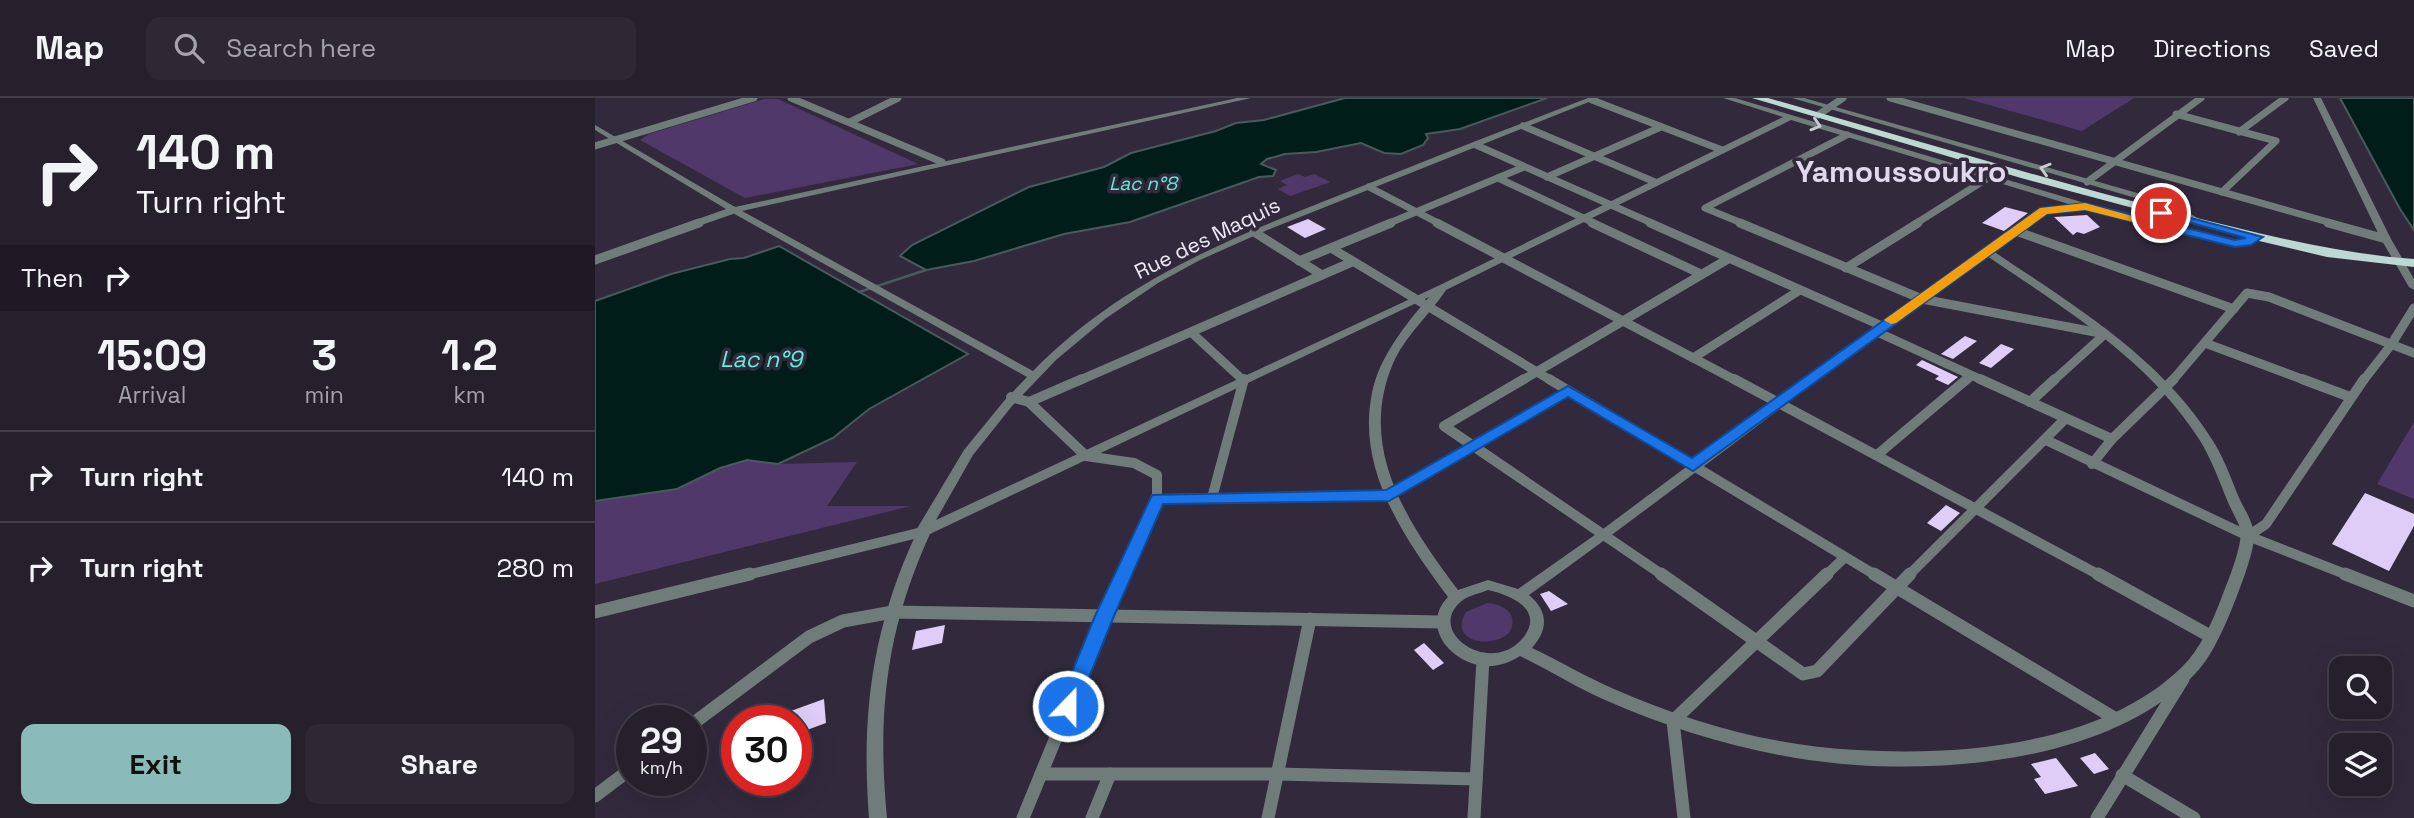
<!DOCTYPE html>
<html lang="en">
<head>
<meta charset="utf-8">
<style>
	:root { --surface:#26202d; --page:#2e2835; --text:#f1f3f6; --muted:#a4a3aa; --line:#423e49; --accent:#8bbbb9 }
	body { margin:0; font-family:"Space Grotesk",sans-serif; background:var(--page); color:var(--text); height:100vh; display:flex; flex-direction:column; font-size:26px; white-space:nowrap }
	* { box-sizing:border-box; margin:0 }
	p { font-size:23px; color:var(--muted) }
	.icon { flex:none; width:38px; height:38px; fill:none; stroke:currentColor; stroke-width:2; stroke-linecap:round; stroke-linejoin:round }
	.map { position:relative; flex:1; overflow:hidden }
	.side { display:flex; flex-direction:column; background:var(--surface); width:595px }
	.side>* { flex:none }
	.banner { background:#26202d; color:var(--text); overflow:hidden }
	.buttons { position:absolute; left:1734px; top:558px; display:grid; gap:14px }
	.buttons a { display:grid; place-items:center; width:63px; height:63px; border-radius:14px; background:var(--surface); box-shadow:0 7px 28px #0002,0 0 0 2px var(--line); font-size:35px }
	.speed { position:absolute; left:21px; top:607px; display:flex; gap:14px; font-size:35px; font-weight:700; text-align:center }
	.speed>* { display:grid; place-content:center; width:91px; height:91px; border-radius:50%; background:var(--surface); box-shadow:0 7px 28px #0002,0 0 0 2px var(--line); line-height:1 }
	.speed small { font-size:18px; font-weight:400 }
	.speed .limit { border:10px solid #d22; background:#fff; color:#111 }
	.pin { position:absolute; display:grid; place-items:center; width:60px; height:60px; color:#fff; margin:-30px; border:4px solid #fff; border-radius:50%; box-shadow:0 2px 7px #0007 }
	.me { position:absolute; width:77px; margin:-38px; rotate:22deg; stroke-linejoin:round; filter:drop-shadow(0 0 5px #0008) }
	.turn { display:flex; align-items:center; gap:24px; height:147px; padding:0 21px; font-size:32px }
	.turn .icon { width:91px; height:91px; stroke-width:2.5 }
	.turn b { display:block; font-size:49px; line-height:60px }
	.then { display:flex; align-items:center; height:66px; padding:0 21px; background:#0003; gap:14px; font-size:26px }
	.eta { display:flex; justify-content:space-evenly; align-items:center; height:119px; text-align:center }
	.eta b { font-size:42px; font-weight:800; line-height:49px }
	.button { display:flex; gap:14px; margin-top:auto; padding:14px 21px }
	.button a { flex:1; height:80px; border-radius:14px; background:var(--accent); color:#111; font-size:28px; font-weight:800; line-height:80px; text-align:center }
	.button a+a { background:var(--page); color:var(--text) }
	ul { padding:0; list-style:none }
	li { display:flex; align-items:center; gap:21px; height:91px; padding:0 21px; border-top:2px solid var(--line) }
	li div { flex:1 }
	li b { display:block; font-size:26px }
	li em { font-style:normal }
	header { display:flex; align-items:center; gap:42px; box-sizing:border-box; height:98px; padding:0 35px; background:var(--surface); border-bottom:2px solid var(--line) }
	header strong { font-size:33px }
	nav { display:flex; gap:38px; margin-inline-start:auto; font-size:24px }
	.search { width:490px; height:63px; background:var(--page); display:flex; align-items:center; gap:18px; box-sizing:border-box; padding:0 24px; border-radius:14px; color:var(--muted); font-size:26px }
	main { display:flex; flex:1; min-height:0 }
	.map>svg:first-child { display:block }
	.green { fill:#50386b }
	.water { fill:#001d19; stroke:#485b5c; stroke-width:2 }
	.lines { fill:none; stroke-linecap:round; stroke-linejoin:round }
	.stream { stroke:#485b5c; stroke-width:2.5 }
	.building { fill:#dfcdf7 }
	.minor-far3 { stroke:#6f7c79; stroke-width:7 }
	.minor-far2 { stroke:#6f7c79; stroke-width:9 }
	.minor-far1 { stroke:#6f7c79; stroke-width:10 }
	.minor { stroke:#6f7c79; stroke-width:13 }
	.tertiary { fill:#6f7c79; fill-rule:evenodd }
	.trunk { fill:#bcd8d3; fill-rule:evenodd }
	.oneway { stroke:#cacbd2 }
	.route { fill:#1a73e8; stroke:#114b97; stroke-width:2 }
	.slow { fill:#f59e0b }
	.labels { text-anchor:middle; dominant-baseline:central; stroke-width:7; stroke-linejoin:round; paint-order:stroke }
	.far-water-label { font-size:19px; font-style:italic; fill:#5af1dd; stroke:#322a3c }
	.street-label { font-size:21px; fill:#f1edf8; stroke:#322a3c }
	.water-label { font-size:23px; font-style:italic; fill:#5af1dd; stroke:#322a3c }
	.far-town-label { font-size:30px; font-weight:bold; fill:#e1d7ef; stroke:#322a3c }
</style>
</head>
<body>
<header>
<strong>Map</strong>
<div class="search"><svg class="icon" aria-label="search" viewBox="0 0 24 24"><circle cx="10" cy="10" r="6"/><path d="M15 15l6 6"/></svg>Search here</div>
<nav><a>Map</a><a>Directions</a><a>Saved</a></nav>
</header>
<main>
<section class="side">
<div class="banner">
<div class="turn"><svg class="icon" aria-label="right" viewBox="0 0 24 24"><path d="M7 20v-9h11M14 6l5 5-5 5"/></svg><div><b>140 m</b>Turn right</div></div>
<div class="then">Then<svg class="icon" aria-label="right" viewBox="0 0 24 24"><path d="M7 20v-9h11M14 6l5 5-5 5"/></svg></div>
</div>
<div class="eta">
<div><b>15:09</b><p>Arrival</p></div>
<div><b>3</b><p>min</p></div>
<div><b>1.2</b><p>km</p></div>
</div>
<ul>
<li><svg class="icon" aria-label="right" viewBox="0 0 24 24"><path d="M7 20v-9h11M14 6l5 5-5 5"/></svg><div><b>Turn right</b></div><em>140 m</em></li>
<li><svg class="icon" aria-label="right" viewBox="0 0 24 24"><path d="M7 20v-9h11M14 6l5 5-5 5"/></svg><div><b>Turn right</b></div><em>280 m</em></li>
</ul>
<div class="button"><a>Exit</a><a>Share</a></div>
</section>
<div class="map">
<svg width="1819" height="720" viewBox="0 0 1819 720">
	<rect width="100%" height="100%" fill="#322a3c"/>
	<g class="green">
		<path d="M1369,0H1539L1487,33Z"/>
		<path d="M170,1H183L323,66L150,100L45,42L54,36Z"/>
		<path d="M703,76L710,79L719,76L736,84L695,98L683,91L692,87L685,83Z"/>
		<path d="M1819,324V401L1782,386Z"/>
		<path d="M152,362L183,366L262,364L232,408H316L0,486V403L82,391L125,370Z"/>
		<path d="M892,505C909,506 925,517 914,535C895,552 853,543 871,514Z"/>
	</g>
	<g class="water">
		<path d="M750,0H952L865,31L831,36L833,40L828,47L806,56L789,55L766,45L721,54L690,56L672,61L666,66L681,72L678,78L664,79L535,124L469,136L379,163L331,172L305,158L317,147L434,89L509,69L536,55L621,33L641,25L669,22Z"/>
		<path d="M1745,0H1819V132L1805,111Z"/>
		<path d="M184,148L373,256L274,311L238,340L183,366L152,362L125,370L82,391L0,403V203L76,176L135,161L149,160Z"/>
	</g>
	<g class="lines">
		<path class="stream" d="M264,194L331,172"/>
	</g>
	<g class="building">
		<path d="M1410,109L1433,115L1409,133L1387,125Z"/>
		<path d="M1492,117L1505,129L1489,136L1482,134L1478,137L1459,119Z"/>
		<path d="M713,121L731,131L710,140L692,129Z"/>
		<path d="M1370,238L1382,243L1358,261L1346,256Z"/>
		<path d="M1406,246L1419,251L1396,270L1384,265Z"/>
		<path d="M1327,262L1363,279L1353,287L1340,281L1344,278L1321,267Z"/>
		<path d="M1770,395L1819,416V428L1794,473L1737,446Z"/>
		<path d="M1351,407L1365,415L1346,433L1332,425Z"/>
		<path d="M954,493L973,506L956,513L945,496Z"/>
		<path d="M350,527L347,545L317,552L321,533Z"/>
		<path d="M829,545L849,565L838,572L819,552Z"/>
		<path d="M229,601L231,625L201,636V623H194L193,614Z"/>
		<path d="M1500,655L1514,671L1499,676L1485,660Z"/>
		<path d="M1461,660L1483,688L1450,696L1439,681L1446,679L1436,666Z"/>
	</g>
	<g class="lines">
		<g class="minor-far3">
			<path d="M196,0L347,64"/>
			<path d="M1295,0L1740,126"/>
			<path d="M997,2L1127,52"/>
			<path d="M1581,16L1681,43L1627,94"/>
			<path d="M1223,17L1248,0"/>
			<path d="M255,24L303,0"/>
			<path d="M928,28L1060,84"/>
			<path d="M1644,34L1690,0"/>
			<path d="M881,47L1059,126"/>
			<path d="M0,48L159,0"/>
			<path d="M952,79L1066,29"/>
			<path d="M903,80L1001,126"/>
			<path d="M1492,84L1606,0"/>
			<path d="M774,89L845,126"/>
			<path d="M99,126L139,112"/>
			<path d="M792,126L929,69"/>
			<path d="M1149,126L1110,110L1252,37"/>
			<path d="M1320,126L1393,80"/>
		</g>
		<g class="minor-far2">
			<path d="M842,125L1142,283"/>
			<path d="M997,125L1106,176"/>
			<path d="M1055,125L1287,228"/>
			<path d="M1145,125L1327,201L1510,236"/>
			<path d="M1733,125L1791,141"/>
			<path d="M1421,133L1639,211"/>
			<path d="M659,134L727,177"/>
			<path d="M736,150L957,283"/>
			<path d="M0,162L104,125"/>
			<path d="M704,163L796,125"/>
			<path d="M1251,170L1323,125"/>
			<path d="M1280,233L1389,283"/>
			<path d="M597,235L649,283"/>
			<path d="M1610,245L1712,283"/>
			<path d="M1098,260L1205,192"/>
			<path d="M483,283L757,164"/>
			<path d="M926,283L1133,161"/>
			<path d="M1370,283L1376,278"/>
			<path d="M1458,283L1510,236"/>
			<path d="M1577,283L1652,195L1674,199L1819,255"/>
			<path d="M1768,283L1796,247L1819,210"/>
		</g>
		<g class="minor-far1">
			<path d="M929,281L849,328L1069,478"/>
			<path d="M954,281L1282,478"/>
			<path d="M1139,281L1506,478"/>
			<path d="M1385,281L1517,341"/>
			<path d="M1707,281L1755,299"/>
			<path d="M416,299L434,304L491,358L539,365L562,377V401L527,478"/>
			<path d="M434,304L487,281"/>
			<path d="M1435,304L1460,281"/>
			<path d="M1451,342L1653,438L1755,478"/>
			<path d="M1282,357L1372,281"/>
			<path d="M1497,366L1517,341L1579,281"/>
			<path d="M617,400L649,281"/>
			<path d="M562,401L794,398L973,293"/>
			<path d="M1653,438L1671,426L1769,281"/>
			<path d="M148,478L327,434"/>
			<path d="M1230,478L1250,459"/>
			<path d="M1313,478L1470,321"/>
		</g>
		<g class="minor">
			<path d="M1066,476L1208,576L1222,573L1315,476"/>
			<path d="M1279,476L1521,621"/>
			<path d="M1503,476L1615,538"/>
			<path d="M1750,476L1819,503"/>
			<path d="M0,514L155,476"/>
			<path d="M96,627L214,539L248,523L298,514L847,524"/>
			<path d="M446,676H683L881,681"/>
			<path d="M1527,677L1599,720"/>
			<path d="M0,698L37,670"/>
			<path d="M428,720L528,476"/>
			<path d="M497,720L515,676"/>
			<path d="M673,720L715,521"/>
			<path d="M879,720L888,561"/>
			<path d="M1089,720L1078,623L1232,476"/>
			<path d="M1502,720L1588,581"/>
		</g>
		<g class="tertiary">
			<path d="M642,0H656L147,113L438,273C529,180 641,138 760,91C837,60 915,30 993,0H1004L670,133L605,162L563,185L510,221L461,262L417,308L378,357L341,422L845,187L1188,19L1128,0H1140L1493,106L1640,142C1650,142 1658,136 1665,137V141L1655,147L1640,148L1490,111L1451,115L1398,153C1478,207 1566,259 1618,343C1628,359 1635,377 1642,395C1647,408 1657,421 1659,435C1661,450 1644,493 1638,508C1628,532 1616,561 1597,579C1514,659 1370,674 1261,667C1174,661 1090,637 1010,602C981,589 954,572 925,558C914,565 902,569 889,568C855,564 825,528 853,499C810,441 761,372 777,295C784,259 811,226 834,199L335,436C291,532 282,615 292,720H274C266,616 277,531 321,436L320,434L369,352L409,303L432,279L136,114L0,32V27L140,109ZM1196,22L1477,107L1446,111L1276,231L1004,434L923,491L893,482L863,492C812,424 760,348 800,261C813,235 836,215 851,192ZM1392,158C1469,210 1553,261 1604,341C1616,360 1624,382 1632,402C1636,412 1642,421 1645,430C1649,446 1632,485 1626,501C1617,525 1605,551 1587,569C1507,647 1367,658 1262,652C1178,648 1096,625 1019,591C991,579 965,563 937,550C953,532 954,514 934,497C1089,386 1238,268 1392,158ZM893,492C917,497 951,513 927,541C894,579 828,532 868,502C875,497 886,495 893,492Z"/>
			<path d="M1197,0H1209L1581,106L1610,125L1603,127L1575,110Z"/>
			<path d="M1718,0H1726L1796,141L1819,181V192L1814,189L1786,141Z"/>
		</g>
		<path class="trunk" d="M1157,0H1173C1306,38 1439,78 1574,113C1655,133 1735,155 1819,161V169L1732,159L1643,138L1426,80Z"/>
	</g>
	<defs><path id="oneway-chevron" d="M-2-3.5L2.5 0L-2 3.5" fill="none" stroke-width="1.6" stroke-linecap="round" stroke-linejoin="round" transform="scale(1.75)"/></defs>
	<g class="oneway">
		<use href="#oneway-chevron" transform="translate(1221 27) rotate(17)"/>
		<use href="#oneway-chevron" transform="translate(1450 71) rotate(-163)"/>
	</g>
	<path class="route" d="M1490,105L1640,142L1651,140L1560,115L1566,112L1668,139L1656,147L1640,149L1490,112L1452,116L1098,373L973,299L794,403L568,406L519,518L480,614L473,617L466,614L463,608L500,518L557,397L791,392L973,288L1097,360L1445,110Z"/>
	<path class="slow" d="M1490,105L1576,129L1570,132L1490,112L1452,116L1301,225L1296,226L1289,222L1445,110Z"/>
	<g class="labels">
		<g class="far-water-label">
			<text x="548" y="85">Lac n°8</text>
		</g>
		<g class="street-label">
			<text transform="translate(612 140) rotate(-26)">Rue des Maquis</text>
		</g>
		<g class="water-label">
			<text x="166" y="261">Lac n°9</text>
		</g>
		<g class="far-town-label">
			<text x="1306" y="73">Yamoussoukro</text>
		</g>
	</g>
</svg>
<div class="buttons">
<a><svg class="icon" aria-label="search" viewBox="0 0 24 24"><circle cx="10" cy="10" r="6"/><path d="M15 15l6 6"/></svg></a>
<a><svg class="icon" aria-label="layers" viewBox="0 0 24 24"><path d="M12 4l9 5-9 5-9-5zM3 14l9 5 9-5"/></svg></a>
</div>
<div class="speed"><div>29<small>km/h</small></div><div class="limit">30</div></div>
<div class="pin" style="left:1566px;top:115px;background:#d93025"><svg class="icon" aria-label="arrive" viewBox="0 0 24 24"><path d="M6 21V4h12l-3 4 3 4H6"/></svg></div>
<svg class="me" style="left:473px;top:608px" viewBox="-20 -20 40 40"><circle r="17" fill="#1a73e8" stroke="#fff" stroke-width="3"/><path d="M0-11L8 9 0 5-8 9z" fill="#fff"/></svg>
</div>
</main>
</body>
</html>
